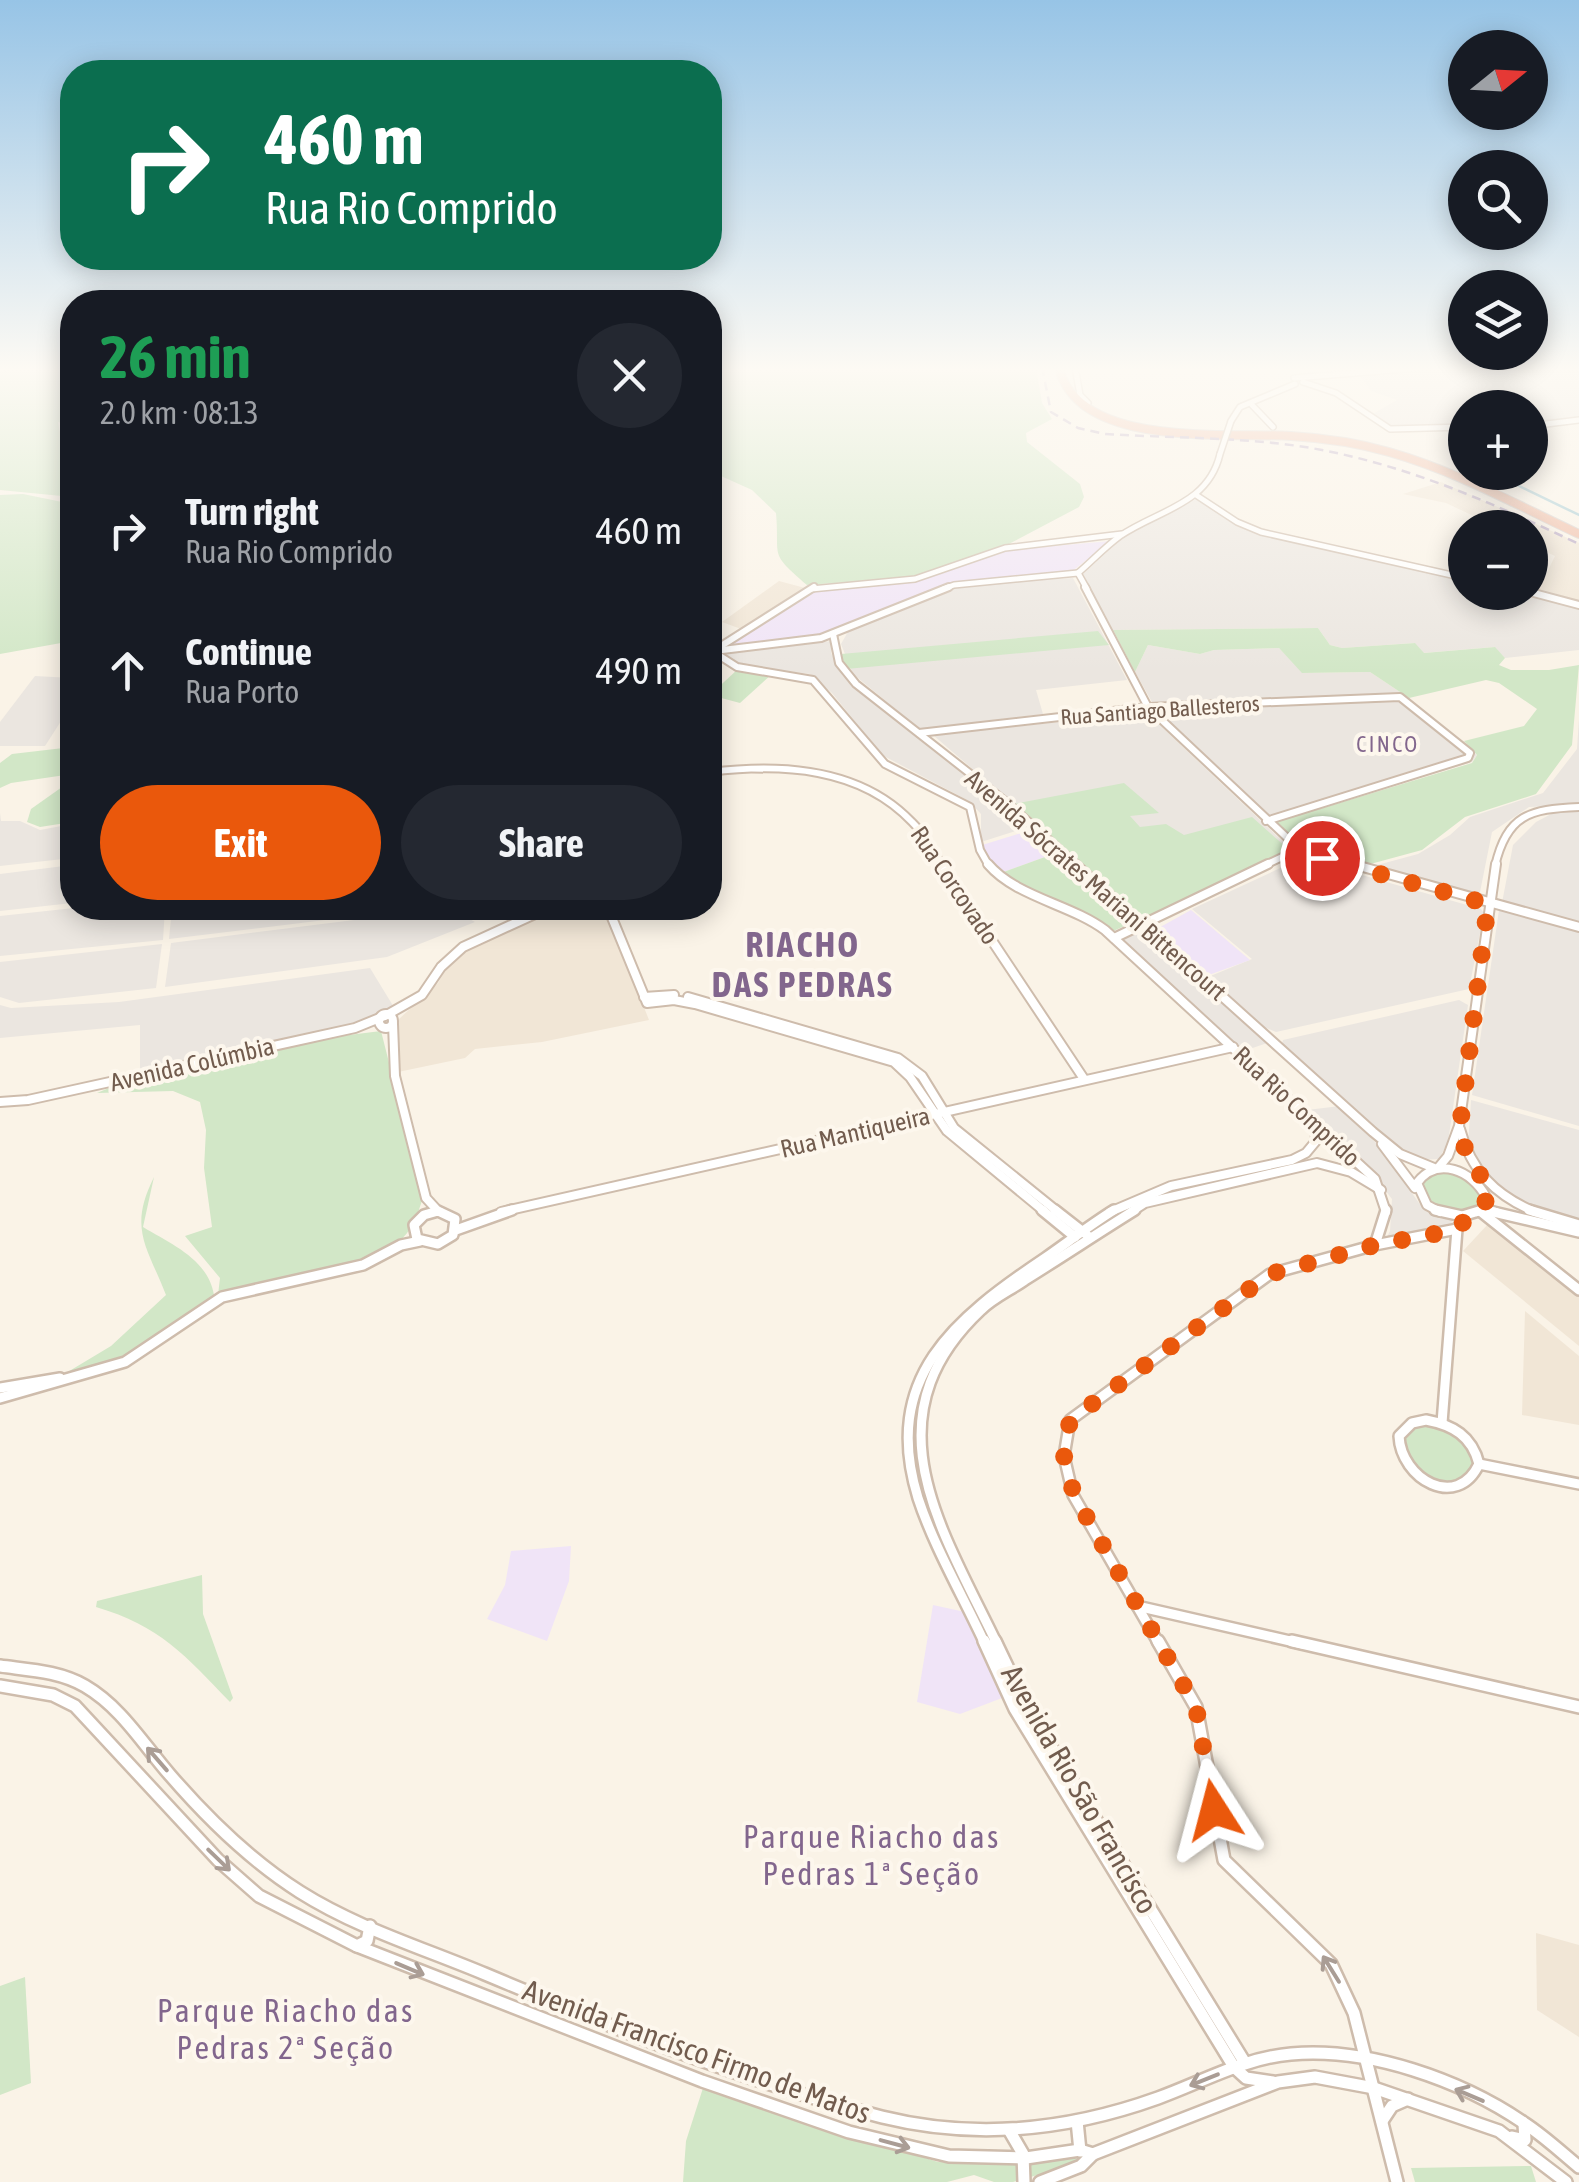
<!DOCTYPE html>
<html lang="en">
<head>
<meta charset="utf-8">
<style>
	:root { --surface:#171b24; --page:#242831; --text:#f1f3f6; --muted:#9ea1a6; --accent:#ea580c }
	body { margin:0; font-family:"Asap Condensed",sans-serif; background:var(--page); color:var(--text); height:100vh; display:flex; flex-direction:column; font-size:38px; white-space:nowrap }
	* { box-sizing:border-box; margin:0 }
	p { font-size:32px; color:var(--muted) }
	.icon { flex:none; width:55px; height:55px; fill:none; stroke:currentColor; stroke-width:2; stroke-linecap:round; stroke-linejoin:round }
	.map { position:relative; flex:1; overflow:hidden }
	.sheet { position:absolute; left:60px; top:290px; width:662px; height:630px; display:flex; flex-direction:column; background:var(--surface); border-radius:40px; box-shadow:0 5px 25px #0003 }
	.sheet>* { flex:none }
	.banner { position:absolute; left:60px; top:60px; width:662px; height:210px; border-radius:40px; box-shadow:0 5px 25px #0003; background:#0b6e4f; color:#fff; overflow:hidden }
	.needle { width:65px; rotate:72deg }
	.fabs { position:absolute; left:1448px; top:30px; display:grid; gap:20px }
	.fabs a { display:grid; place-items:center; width:100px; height:100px; border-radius:50%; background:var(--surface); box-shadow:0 5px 25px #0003; font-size:50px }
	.pin { position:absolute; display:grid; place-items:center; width:85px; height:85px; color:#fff; margin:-42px; border:5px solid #fff; border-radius:50%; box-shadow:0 2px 10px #0007 }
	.me { position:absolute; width:110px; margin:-55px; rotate:351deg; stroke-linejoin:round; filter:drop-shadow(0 0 8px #0008) }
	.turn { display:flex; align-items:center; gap:35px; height:210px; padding:0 40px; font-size:45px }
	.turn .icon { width:130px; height:130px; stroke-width:2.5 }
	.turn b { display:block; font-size:70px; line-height:85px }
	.round { display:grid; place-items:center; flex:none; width:105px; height:105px; border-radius:52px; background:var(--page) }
	.overview { display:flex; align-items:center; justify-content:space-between; height:170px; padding:0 40px }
	h1 { font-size:60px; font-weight:700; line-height:75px; color:#1e9e55 }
	.primary-button { display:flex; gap:20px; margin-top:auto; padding:20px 40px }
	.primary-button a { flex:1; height:115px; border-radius:60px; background:var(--accent); color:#fff; font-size:40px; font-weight:700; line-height:115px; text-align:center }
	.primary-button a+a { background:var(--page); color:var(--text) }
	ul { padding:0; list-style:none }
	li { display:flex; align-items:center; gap:30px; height:140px; padding:0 40px }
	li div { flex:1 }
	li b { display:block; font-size:38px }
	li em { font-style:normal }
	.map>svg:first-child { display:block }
	.residential { fill:#f1e6d6 }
	.industrial { fill:#ebe6e0 }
	.education { fill:#f0e4f7 }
	.green { fill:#d2e7c7 }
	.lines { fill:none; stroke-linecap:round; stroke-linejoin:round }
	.stream { stroke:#a4cad3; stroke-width:2.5 }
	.secondary-far4-casing { stroke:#cebcac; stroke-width:8 }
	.secondary-far3-casing { stroke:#cebcac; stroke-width:10 }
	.secondary-far2-casing { stroke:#cebcac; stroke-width:12 }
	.secondary-far1-casing { stroke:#cebcac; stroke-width:14 }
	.secondary-casing { stroke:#cebcac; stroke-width:16 }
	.highway-casing { stroke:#d8d1cd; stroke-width:10 }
	.secondary-far4 { stroke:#fff; stroke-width:5 }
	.secondary-far3 { stroke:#fff; stroke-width:6 }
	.secondary-far2 { stroke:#fff; stroke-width:8 }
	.secondary-far1 { stroke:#fff; stroke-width:9 }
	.secondary { stroke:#fff; stroke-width:11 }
	.highway { stroke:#efbaa3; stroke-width:8 }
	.rail { stroke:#b7a6c3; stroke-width:2.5; stroke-dasharray:9 6; stroke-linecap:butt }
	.secondary-bridge-casing { stroke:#cebcac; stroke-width:8; stroke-linecap:butt }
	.secondary-bridge { stroke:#fff; stroke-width:5 }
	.oneway { stroke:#aa9d95 }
	.route { stroke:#ea580c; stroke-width:18; stroke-dasharray:0 32.4 }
	.labels { text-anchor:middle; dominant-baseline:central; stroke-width:8; stroke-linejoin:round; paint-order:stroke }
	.far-street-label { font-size:22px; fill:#725c4e; stroke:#fdf7ed }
	.far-neighbourhood-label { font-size:22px; letter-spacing:2.5px; fill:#82668d; stroke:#fdf7ed }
	.street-label { font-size:25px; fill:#725c4e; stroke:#fdf7ed }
	.near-street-label { font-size:30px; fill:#725c4e; stroke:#fdf7ed }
	.near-neighbourhood-label { font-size:32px; letter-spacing:2.5px; fill:#82668d; stroke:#fdf7ed }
	.district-label { font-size:35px; font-weight:bold; letter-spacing:2.5px; fill:#82668d; stroke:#fdf7ed }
</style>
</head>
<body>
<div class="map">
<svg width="1579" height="2182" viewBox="0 0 1579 2182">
	<rect width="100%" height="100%" fill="#faf3e7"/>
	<g class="residential">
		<path d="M1441,482L1579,543V603L1537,593L1555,556L1530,544V528L1497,527L1446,503L1403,494Z"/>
		<path d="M779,581L805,588L741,629L722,622Z"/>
		<path d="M555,908H605L649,1020L542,1042L475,1049L465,1058L398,1072L394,1044L399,1019L438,983L451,960L472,942Z"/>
		<path d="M1489,1223L1579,1296V1346L1463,1251Z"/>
		<path d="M1525,1311L1579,1356V1425L1522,1415Z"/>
		<path d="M1536,1933L1579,1945V2037L1537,2010Z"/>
	</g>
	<g class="industrial">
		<path d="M1434,368L1579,370V418L1530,424V408H1465V426L1391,427L1371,415L1397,400L1371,391L1361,377Z"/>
		<path d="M1198,498L1264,535L1465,580V592L1518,593L1579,606V650L1505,658L1494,647L1423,653L1414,643L1342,648L1330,645L1318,628L1113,630L1083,574L1127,534Z"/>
		<path d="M1073,578L1127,680L1036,690L1043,714L920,729L853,674L841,644L849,630L961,585Z"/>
		<path d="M832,641L831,653L843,676L1028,827L981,842V814L969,801L882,755L832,693L810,674L740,665L724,654Z"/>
		<path d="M1148,645L1200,654L1214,650L1279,648L1303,673L1370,672L1409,698L1477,755L1472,762L1273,823L1156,709L1135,672Z"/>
		<path d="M35,676L72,678V704L45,746H0V722Z"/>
		<path d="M1147,713L1294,852L1147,919L933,735Z"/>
		<path d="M1579,719V805L1529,807L1492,832L1479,897L1370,867L1418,854L1450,835L1470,817L1543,793L1577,749Z"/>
		<path d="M1555,812H1579V921L1502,903L1513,845L1536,822Z"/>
		<path d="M0,813L1,821H20L40,830L72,824V858L0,866Z"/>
		<path d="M1302,858L1481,909L1484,913L1469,989L1276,1032L1264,1027L1208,977L1252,959L1192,909Z"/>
		<path d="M72,865V903L0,911V874Z"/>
		<path d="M74,908H165L163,940L0,956V916Z"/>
		<path d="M172,908H358V916L169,939Z"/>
		<path d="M450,908L475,922L387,957L165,987L171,943Z"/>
		<path d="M1499,910L1579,931V1126L1472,1095Z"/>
		<path d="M1143,930L1270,1042L1241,1052L1121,939Z"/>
		<path d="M162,944L156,988L19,1003L0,997V962Z"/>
		<path d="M370,968L395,1009L369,1021L140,1071V1025L0,1038V1005L11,1008L119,1002Z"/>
		<path d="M1459,1000L1468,1005L1448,1142L1439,1159L1416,1160L1405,1154L1282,1044L1283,1040Z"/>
		<path d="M1471,1100L1579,1130V1223L1535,1211L1490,1183L1468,1146Z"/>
		<path d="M1340,1106L1376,1143L1424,1210L1438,1218L1453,1220L1450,1226L1385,1241L1390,1231L1392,1199L1355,1151L1307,1110Z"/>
	</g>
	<g class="education">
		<path d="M1111,541L1071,572L942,585L823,636L720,648L819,587L908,583L995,551Z"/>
		<path d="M1031,830L1056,853L998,874L979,846Z"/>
		<path d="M1191,910L1250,960L1206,976L1155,930Z"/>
		<path d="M571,1546L569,1581L547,1641L487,1619L505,1585L511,1551Z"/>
		<path d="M933,1605L965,1612L1002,1698L960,1714L917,1702Z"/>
	</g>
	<g class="green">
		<path d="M19,367H72V426L58,422L63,449L72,448V497L0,490V371Z"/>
		<path d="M710,367H1036L1042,403L1052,419L1026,433L1027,442L1080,484L1084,497L1079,507L1005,546L917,577L807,585C768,551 780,559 776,513L752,490L710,471V393L717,385L710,382Z"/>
		<path d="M23,494L72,504V641L0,654V495Z"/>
		<path d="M1318,628L1330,645L1342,648L1415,643L1424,653L1495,647L1505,658L1499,665L1511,670H1549L1579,665L1572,745L1536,794L1465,817L1422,850L1363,866L1320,854L1273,823L1472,763L1477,755L1464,741L1524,726L1537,709L1499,683L1486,680L1409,698L1370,672L1302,673L1279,648L1214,650L1200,654L1148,645L1135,672L1113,630Z"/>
		<path d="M1098,631L1109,645L846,669L841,654Z"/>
		<path d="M738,669L772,674L740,703L710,695Z"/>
		<path d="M72,747V774L11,783L0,788V763L12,754Z"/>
		<path d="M72,780V822L40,827L27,822L31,809Z"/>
		<path d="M1124,783L1159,813L1130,816L1140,827L1166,824L1184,835L1252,817L1286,847L1285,853L1147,916L1135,913L1014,804Z"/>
		<path d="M1056,853L1133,922L1109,933L998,874Z"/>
		<path d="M381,1031L423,1197C418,1214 412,1232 397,1243C359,1271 266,1283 218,1295L220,1278L185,1236L212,1227L204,1168L206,1130L200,1102L173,1091L97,1093L116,1085L115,1078L317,1039Z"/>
		<path d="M1447,1171L1467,1176L1483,1196L1478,1209L1451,1213L1425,1197L1421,1183L1430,1173Z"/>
		<path d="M154,1177L143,1227C171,1244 208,1259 214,1295L135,1352L61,1376L111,1346L166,1295C147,1246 128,1229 154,1177Z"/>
		<path d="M1425,1423L1460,1433L1477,1461L1462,1483L1439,1484L1407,1465L1401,1437L1406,1430Z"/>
		<path d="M202,1575L203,1614L233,1698L230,1702C185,1655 160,1626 96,1607L97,1601Z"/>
		<path d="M25,1977L31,2083L0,2095V1986Z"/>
		<path d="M703,2088L938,2162L1023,2165L1079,2158L1075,2164L1013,2182H994L974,2175L947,2182H683L686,2141Z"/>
		<path d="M1531,2166L1536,2182H1415L1411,2168Z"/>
	</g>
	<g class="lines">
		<path class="stream" d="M1509,476L1513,483L1579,515"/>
		<g class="secondary-far4-casing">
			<g id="secondary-far4">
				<path d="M1075,367L1080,395L1088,403"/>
				<path d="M1446,367L1579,368"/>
				<path d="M0,369L9,367"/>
				<path d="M1294,378L1429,367"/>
				<path d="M1303,382L1336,393L1390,429L1465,427"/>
				<path d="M1252,405L1273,427"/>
				<path d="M1231,421L1240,407L1295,384"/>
				<path d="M1530,426L1579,420"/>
				<path d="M1196,495L1237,522L1261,532L1465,578"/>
				<path d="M1078,573L1087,589"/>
				<path d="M1078,573C1092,561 1105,547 1120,536C1158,510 1208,505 1220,454"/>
				<path d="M811,589L915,579L1005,548L1122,534"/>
				<path d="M943,589L954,585L1078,573"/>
			</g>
		</g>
		<g class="secondary-far3-casing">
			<g id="secondary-far3">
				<path d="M1085,587L1148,707L1299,849L1361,866"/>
				<path d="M1530,592L1579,605"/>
				<path d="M833,634L839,663L856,684L1010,805L1078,866"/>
				<path d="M712,651L737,667L813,680L885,764L970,807L980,850L989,866"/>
				<path d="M714,651L821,638L949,587"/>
				<path d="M710,653L814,587"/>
				<path d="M919,733L1148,707L1400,697L1470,753L1468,758L1266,821"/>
				<path d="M710,772C781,763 860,767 912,822C925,834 933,852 943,866"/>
				<path d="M1263,866L1299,849"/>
				<path d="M1495,866C1507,815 1529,809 1579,807"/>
			</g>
		</g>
		<g class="secondary-far2-casing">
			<g id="secondary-far2">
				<path d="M941,864L1084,1079"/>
				<path d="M988,864C1016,897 1070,904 1105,930L1375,1179L1386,1212"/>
				<path d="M1075,864L1373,1132L1400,1154L1434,1168"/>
				<path d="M1352,864L1579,927"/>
				<path d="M608,908L647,1003L674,1000L695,1004L894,1062L910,1077L947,1131L1045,1212"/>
				<path d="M1114,938L1268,864"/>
				<path d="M644,997L674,995"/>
				<path d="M688,997L898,1058L922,1076L954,1128L1058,1212"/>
				<circle cx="386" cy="1021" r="7"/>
				<path d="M385,1016L422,995L441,967L463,947L548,908"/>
				<path d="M393,1024L395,1076L426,1198L438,1211"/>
				<path d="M0,1102L28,1100L355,1028L382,1017"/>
				<path d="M1460,1129C1471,1171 1495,1195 1535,1212"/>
				<path d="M1382,1144L1415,1188"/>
				<path d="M1438,1168L1448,1156L1459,1126L1496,864"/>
				<path d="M1483,1209L1496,1212"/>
				<path d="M434,1212H440"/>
				<path d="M501,1212L1233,1047"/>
				<path d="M1110,1212L1171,1186L1292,1160L1306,1153L1316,1141L1315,1121"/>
				<path d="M1131,1212L1145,1203L1317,1163L1351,1172L1381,1190"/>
				<path d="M1440,1212L1427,1205L1417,1183C1437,1156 1472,1170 1486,1197L1483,1209L1477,1212"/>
			</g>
		</g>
		<g class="secondary-far1-casing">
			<g id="secondary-far1">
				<path d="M1042,1210L1075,1237"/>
				<path d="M1055,1210L1087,1235"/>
				<path d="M1435,1210L1462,1216L1482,1210"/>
				<path d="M1485,1210L1579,1232"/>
				<path d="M1529,1210L1579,1225"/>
				<path d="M438,1211L455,1219L453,1235L438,1244L417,1239L414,1225L424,1215Z"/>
				<path d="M1480,1211L1579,1290"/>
				<path d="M456,1230L512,1210"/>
				<path d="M1375,1245L1386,1210"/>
				<path d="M0,1388L60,1378"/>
				<path d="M0,1398L125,1362L222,1297L363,1265L401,1245L420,1241"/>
				<path d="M1426,1420C1453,1425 1472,1436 1479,1464C1457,1511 1401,1479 1399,1436L1412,1423Z"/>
				<path d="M1442,1423L1457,1229L1465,1217"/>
				<path d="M1479,1464L1579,1484"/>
				<path d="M1137,1606L1303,1644"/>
				<path d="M985,1644C963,1596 934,1547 918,1498C881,1378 954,1319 1045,1258C1068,1242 1090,1225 1114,1210"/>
				<path d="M997,1644C942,1529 866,1418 981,1310C993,1298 1011,1290 1025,1280C1062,1257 1098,1233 1135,1210"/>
				<path d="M1159,1644L1073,1495L1064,1456L1070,1420L1270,1274L1375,1245L1457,1229"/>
			</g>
		</g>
		<g class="secondary-casing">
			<g id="secondary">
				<path d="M984,1641L1015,1709L1234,2067L1246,2078L1273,2082"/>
				<path d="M995,1641L1026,1706L1245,2063"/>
				<path d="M1158,1641L1196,1707L1224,1860L1331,1964L1354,2013L1397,2182"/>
				<path d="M1292,1641L1579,1707"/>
				<path d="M0,1666C29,1670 59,1671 85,1686C121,1707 143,1744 170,1775C208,1819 251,1861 300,1892C357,1928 423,1948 485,1974C614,2028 745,2082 882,2117C975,2140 1069,2130 1158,2098C1202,2082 1244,2058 1291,2054C1368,2047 1461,2080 1524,2123C1544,2136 1561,2152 1579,2167"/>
				<path d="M0,1686L53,1695L75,1706L218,1860L259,1896L357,1946L702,2081L849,2132L949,2156L1026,2158L1080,2150L1093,2154L1278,2082L1315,2077L1374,2088L1499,2131L1566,2182"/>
				<path d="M357,1946L367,1941L370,1926"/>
				<path d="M1077,2121L1080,2151"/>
				<path d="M1382,2121L1392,2106L1408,2099"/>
				<path d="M1009,2130L1023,2154L1024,2182"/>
				<path d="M1512,2137L1525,2140L1524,2124"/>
				<path d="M1040,2182L1081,2166L1093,2154"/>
			</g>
		</g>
		<g class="highway-casing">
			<path id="highway" d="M1059,367C1077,449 1227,432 1291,436C1324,438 1358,443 1389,452C1456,471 1517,505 1579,534"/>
		</g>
		<use href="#secondary-far4" class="secondary-far4"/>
		<use href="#secondary-far3" class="secondary-far3"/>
		<use href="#secondary-far2" class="secondary-far2"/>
		<use href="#secondary-far1" class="secondary-far1"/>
		<use href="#secondary" class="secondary"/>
		<use href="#highway" class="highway"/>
		<path class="rail" d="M1042,367L1051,412L1078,428L1105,434C1171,438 1240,437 1305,447C1403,463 1490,502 1579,544"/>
		<g class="secondary-bridge-casing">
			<path id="secondary-bridge" d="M1220,454L1231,421"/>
		</g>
		<use href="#secondary-bridge" class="secondary-bridge"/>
	</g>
	<defs><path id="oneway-shaft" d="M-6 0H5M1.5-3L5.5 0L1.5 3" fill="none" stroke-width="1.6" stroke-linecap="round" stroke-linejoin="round" transform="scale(2.5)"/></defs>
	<g class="oneway">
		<use href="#oneway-shaft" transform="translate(157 1759) rotate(-131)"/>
		<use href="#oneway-shaft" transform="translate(219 1860) rotate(44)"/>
		<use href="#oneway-shaft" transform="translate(410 1969) rotate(23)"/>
		<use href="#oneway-shaft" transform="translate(1331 1969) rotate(-122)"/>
		<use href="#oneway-shaft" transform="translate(1204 2080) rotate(158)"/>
		<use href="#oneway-shaft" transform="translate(1469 2095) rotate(-157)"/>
		<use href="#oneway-shaft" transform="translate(895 2144) rotate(15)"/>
	</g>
	<linearGradient id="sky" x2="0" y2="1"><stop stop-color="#97c4e6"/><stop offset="0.55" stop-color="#fdfaf4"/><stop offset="1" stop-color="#fdfaf4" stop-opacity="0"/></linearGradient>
	<rect width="1579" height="672" fill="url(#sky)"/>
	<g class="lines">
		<path class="route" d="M1214,1810L1196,1707L1074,1495L1064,1456L1070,1420L1270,1274L1375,1245L1456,1230C1465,1217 1479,1216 1486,1203L1479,1182L1484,1180L1467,1158L1460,1126L1488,904L1322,858"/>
	</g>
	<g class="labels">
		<g class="far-street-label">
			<text transform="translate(1160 710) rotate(-4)">Rua Santiago Ballesteros</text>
		</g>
		<g class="far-neighbourhood-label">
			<text x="1388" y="744">CINCO</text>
		</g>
		<g class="street-label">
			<text transform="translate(955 885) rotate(56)">Rua Corcovado</text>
			<text transform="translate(1096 885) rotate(41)">Avenida Sócrates Mariani Bittencourt</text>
			<text transform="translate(192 1064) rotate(-13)">Avenida Colúmbia</text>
			<text transform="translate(1297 1106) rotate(43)">Rua Rio Comprido</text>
			<text transform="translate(855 1132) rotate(-13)">Rua Mantiqueira</text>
		</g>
		<g class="near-street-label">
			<text transform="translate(1080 1789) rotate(60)">Avenida Rio São Francisco</text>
			<text transform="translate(697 2051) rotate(20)">Avenida Francisco Firmo de Matos</text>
		</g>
		<g class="near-neighbourhood-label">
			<text x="872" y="1836">Parque Riacho das<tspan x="872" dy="37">Pedras 1ª Seção</tspan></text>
			<text x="286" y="2010">Parque Riacho das<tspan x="286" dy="37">Pedras 2ª Seção</tspan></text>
		</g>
		<g class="district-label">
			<text x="803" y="944">RIACHO<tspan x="803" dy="40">DAS PEDRAS</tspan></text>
		</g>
	</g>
</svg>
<div class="fabs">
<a><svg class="needle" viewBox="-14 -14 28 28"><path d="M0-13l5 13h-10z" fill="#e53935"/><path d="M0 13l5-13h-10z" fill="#9ea1a6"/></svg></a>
<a><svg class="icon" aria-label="search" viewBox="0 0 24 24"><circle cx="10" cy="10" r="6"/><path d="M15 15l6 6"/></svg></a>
<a><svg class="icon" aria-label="layers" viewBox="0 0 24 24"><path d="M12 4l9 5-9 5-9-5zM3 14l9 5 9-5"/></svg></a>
<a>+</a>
<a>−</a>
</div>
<div class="pin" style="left:1322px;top:858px;background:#d93025"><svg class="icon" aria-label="arrive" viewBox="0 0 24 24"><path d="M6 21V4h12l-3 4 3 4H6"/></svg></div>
<svg class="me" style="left:1214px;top:1810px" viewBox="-20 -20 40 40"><path d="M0-17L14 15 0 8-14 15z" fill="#ea580c" stroke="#fff" stroke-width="4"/></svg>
<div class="banner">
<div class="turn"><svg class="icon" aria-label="right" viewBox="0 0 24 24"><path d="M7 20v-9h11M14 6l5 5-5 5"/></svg><div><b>460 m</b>Rua Rio Comprido</div></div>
</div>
<section class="sheet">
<div class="overview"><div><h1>26 min</h1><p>2.0 km · 08:13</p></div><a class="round"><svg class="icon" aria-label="close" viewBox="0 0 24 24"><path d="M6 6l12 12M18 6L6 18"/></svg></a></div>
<ul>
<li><svg class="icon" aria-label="right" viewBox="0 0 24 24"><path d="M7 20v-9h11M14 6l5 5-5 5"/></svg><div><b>Turn right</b><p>Rua Rio Comprido</p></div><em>460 m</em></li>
<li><svg class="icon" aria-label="ahead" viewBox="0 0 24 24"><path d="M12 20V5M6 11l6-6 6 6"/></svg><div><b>Continue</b><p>Rua Porto</p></div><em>490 m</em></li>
</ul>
<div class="primary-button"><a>Exit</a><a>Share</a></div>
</section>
</div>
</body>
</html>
